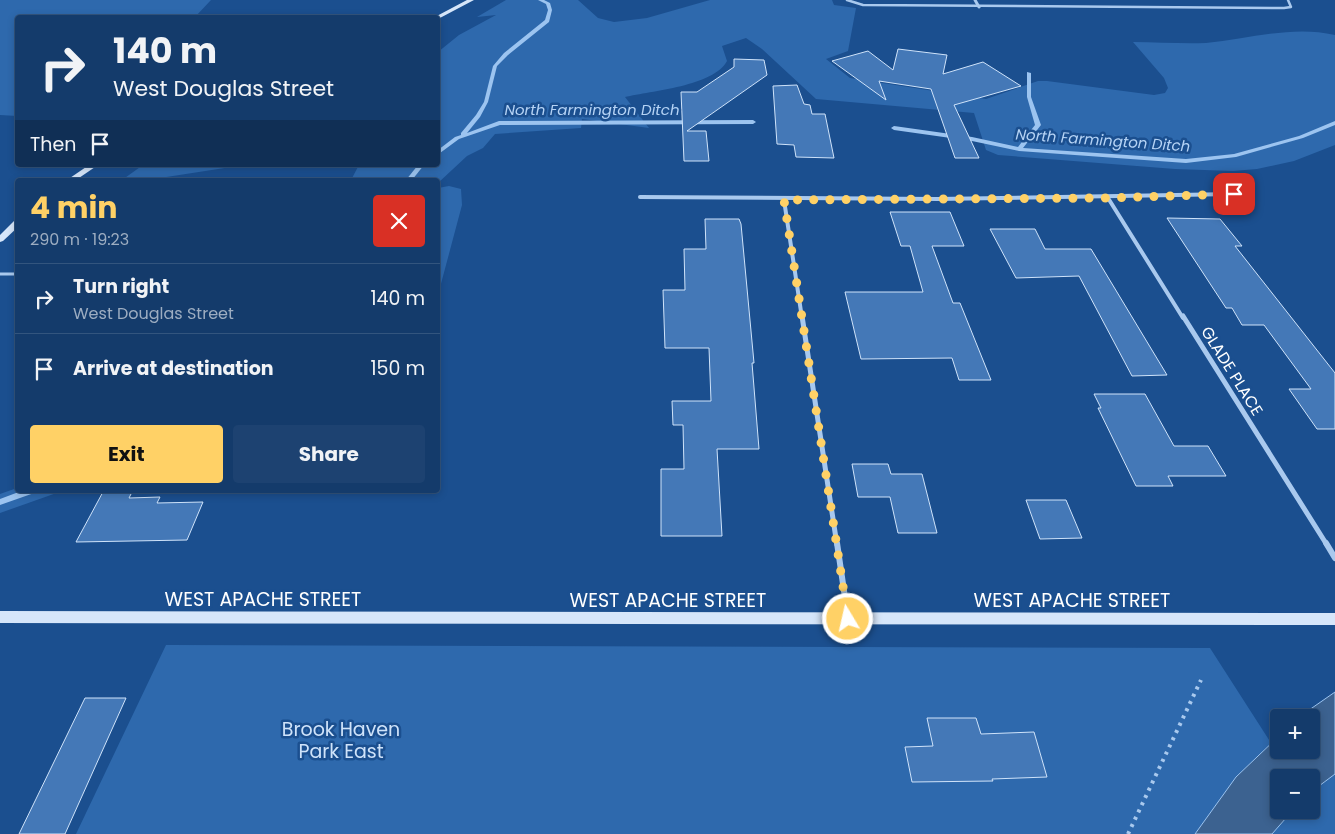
<!DOCTYPE html>
<html lang="en">
<head>
<meta charset="utf-8">
<style>
	:root { --surface:#143b6b; --page:#1d4271; --text:#f1f3f6; --muted:#9dadc1; --line:#33557e; --accent:#ffd166 }
	body { margin:0; font-family:Poppins,sans-serif; background:var(--page); color:var(--text); height:100vh; display:flex; flex-direction:column; font-size:19px; white-space:nowrap }
	* { box-sizing:border-box; margin:0 }
	p { font-size:16px; color:var(--muted) }
	.icon { flex:none; width:28px; height:28px; fill:none; stroke:currentColor; stroke-width:2; stroke-linecap:round; stroke-linejoin:round }
	.map { position:relative; flex:1; overflow:hidden }
	.sheet { position:absolute; left:15px; top:178px; width:425px; height:315px; display:flex; flex-direction:column; background:var(--surface); border-radius:5px; box-shadow:0 2px 8px #0003,0 0 0 1px var(--line) }
	.sheet>* { flex:none }
	.guide { position:absolute; left:15px; top:15px; width:425px; height:152px; border-radius:5px; box-shadow:0 2px 8px #0003,0 0 0 1px var(--line); background:#143b6b; color:var(--text); overflow:hidden }
	.fabs { position:absolute; left:1270px; top:709px; display:grid; gap:10px }
	.fabs a { display:grid; place-items:center; width:50px; height:50px; border-radius:5px; background:var(--surface); box-shadow:0 2px 8px #0003,0 0 0 1px var(--line); font-size:25px }
	.pin { position:absolute; display:grid; place-items:center; width:42px; height:42px; color:#fff; margin:-21px; border-radius:10px; box-shadow:0 2px 8px #0006 }
	.me { position:absolute; width:55px; margin:-28px; rotate:351deg; stroke-linejoin:round; filter:drop-shadow(0 0 4px #0008) }
	.turn { display:flex; align-items:center; gap:18px; height:105px; padding:0 15px; font-size:22px }
	.turn .icon { width:65px; height:65px; stroke-width:2.5 }
	.turn b { display:block; font-size:35px; line-height:42px }
	.then { display:flex; align-items:center; height:48px; padding:0 15px; background:#0003; gap:10px; font-size:19px }
	.round { display:grid; place-items:center; flex:none; width:52px; height:52px; border-radius:5px; background:var(--page) }
	.overview { display:flex; align-items:center; justify-content:space-between; height:85px; padding:0 15px }
	h1 { font-size:30px; font-weight:700; line-height:38px; color:var(--accent) }
	.action { display:flex; gap:10px; margin-top:auto; padding:10px 15px }
	.action a { flex:1; height:58px; border-radius:5px; background:var(--accent); color:#111; font-size:20px; font-weight:700; line-height:58px; text-align:center }
	.action a+a { background:var(--page); color:var(--text) }
	ul { padding:0; list-style:none }
	li { display:flex; align-items:center; gap:15px; height:70px; padding:0 15px; border-top:1px solid var(--line) }
	li div { flex:1 }
	li b { display:block; font-size:19px }
	li em { font-style:normal }
	.map>svg:first-child { display:block }
	.green { fill:#2e69ad }
	.water { fill:#3c6290; stroke:#9cc4f0 }
	.lines { fill:none; stroke-linecap:round; stroke-linejoin:round }
	.stream { fill:#9cc4f0; fill-rule:evenodd }
	.building { fill:#4478b7; stroke:#cfe3fa }
	.path { stroke:#a9c9ee; stroke-width:4; stroke-dasharray:3 5; stroke-linecap:butt }
	.lane-far1 { stroke:#a9c9ee; stroke-width:2.5 }
	.lane { stroke:#a9c9ee; stroke-width:3 }
	.street-far3 { stroke:#a9c9ee; stroke-width:3 }
	.street-far2 { stroke:#a9c9ee; stroke-width:4 }
	.street-far1 { stroke:#a9c9ee; stroke-width:5 }
	.street { stroke:#a9c9ee; stroke-width:6 }
	.secondary { fill:#d6e6fa; fill-rule:evenodd }
	.route { stroke:#ffd166; stroke-width:9; stroke-dasharray:0 16.2 }
	.labels { text-anchor:middle; dominant-baseline:central; stroke-width:5; stroke-linejoin:round; paint-order:stroke }
	.far-water-label { font-size:15px; font-style:italic; fill:#b5d3f5; stroke:#1b4f8f }
	.street-label { font-size:16px; fill:#fff; stroke:#1b4f8f }
	.near-street-label { font-size:19px; fill:#fff; stroke:#1b4f8f }
	.near-park-label { font-size:19px; fill:#cfe3fa; stroke:#1b4f8f }
</style>
</head>
<body>
<div class="map">
<svg width="1335" height="834" viewBox="0 0 1335 834">
	<rect width="100%" height="100%" fill="#1b4f8f"/>
	<g class="green">
		<path d="M0,0H211L195,17L18,18L17,116L0,115Z"/>
		<path d="M506,0H578L598,18L614,22L647,18L710,0H832L834,5L856,8L848,51L826,59L850,78L986,99L1038,81H1047L1154,95L1165,93L1168,88L1164,78L1133,42C1157,42 1182,44 1206,43C1249,39 1292,25 1335,35V145L1294,161L1257,169L1233,171L1175,169L998,155L986,150L974,113L816,99L762,49L746,38L722,46L727,61C714,86 651,91 625,97L649,128L582,119L581,128L495,134L483,148L467,156L438,183V180H351L359,165H438V52L459,35L496,15L477,17Z"/>
		<path d="M143,165H244L147,180H122Z"/>
		<path d="M449,186L461,189L462,205L438,295V188Z"/>
		<path d="M17,488L18,490H65L0,513V494Z"/>
		<path d="M166,645L1210,648L1271,743L1236,777L1195,834H76Z"/>
		<path d="M1335,774V834H1272L1293,810H1311V792Z"/>
	</g>
	<path class="water" d="M1335,692V774L1311,792V778H1279V810H1293L1272,834H1195L1236,777L1279,736V750H1311V718L1299,717Z"/>
	<g class="lines">
		<g class="stream">
			<path d="M538,0H544L550,3L552,10L549,22L508,55L497,66L488,102L480,117L467,133L499,121L753,120L756,122L753,124L500,125L459,139L440,153H438V150L455,137L461,135V133L476,115L484,102L493,66L504,53L545,20L548,10L546,4Z"/>
			<path d="M1027,72L1031,73V97L1041,125L1023,148L1186,159L1234,154L1299,136L1335,121V125L1303,138L1236,157L1186,163L1019,151L972,141L894,130L891,128L894,126L972,137L1018,147L1035,125L1027,97Z"/>
			<path d="M418,165H424L412,180H406Z"/>
			<path d="M24,490H38L37,492L0,505V499Z"/>
		</g>
	</g>
	<g class="building">
		<path d="M898,49L947,55L943,74L983,62L1021,86L954,105L979,158H955L931,89L879,81L886,100L832,61L868,51L893,70Z"/>
		<path d="M734,59L764,60L767,75L687,131H706L709,161H684L681,92H697L734,67Z"/>
		<path d="M797,85L804,104L810,105L812,114H825L834,158L796,157L794,145L777,144L773,86Z"/>
		<path d="M890,212H950L964,246H932L953,303H960L991,380H959L952,358L861,359L845,292H923L910,246H901Z"/>
		<path d="M1167,218L1220,219L1242,246H1235L1335,373V429H1317L1289,389H1311L1264,325H1242L1232,308H1226Z"/>
		<path d="M705,219H739L741,224L754,363H752L759,449H717L722,536H661V469H684L683,425H673L672,401H711L709,348H665L663,290H685L684,249H706Z"/>
		<path d="M990,229H1035L1045,249H1091L1167,375L1132,376L1079,276L1016,278Z"/>
		<path d="M1094,394H1145L1174,446H1208L1226,476H1168L1173,486H1136L1098,408H1101Z"/>
		<path d="M852,464H888L891,474H922L937,533H898L890,497H858Z"/>
		<path d="M104,490H133L129,498L160,497L157,503L203,502L187,540L76,542Z"/>
		<path d="M1026,500H1066L1082,538L1040,539Z"/>
		<path d="M85,698H126L65,834H19Z"/>
		<path d="M927,718H976L981,734L1034,732L1047,777L992,779L993,781L912,782L905,747L933,746Z"/>
	</g>
	<g class="lines">
		<path class="path" d="M1128,834L1201,680"/>
		<path class="lane-far1" d="M847,0L863,5L1284,8L1291,7L1288,0"/>
		<path class="lane" d="M0,274H18"/>
		<path class="street-far3" d="M975,0L979,7"/>
		<g class="street-far2">
			<path d="M640,197L937,199L1234,194"/>
			<path d="M1108,198L1183,318"/>
			<path d="M784,200L802,318"/>
		</g>
		<g class="street-far1">
			<path d="M802,316L837,545"/>
			<path d="M1183,316L1327,545"/>
		</g>
		<g class="street">
			<path d="M837,543L848,618"/>
			<path d="M1326,543L1335,558"/>
		</g>
		<g class="secondary">
			<path d="M467,0H474L438,19V18H433Z"/>
			<path d="M89,165H98L76,180H67Z"/>
			<path d="M15,220H18V227L3,241L0,242V235Z"/>
			<path d="M0,611L1335,613V625L0,623Z"/>
		</g>
	</g>
	<g class="lines">
		<path class="route" d="M848,619L784,200L1108,198L1234,194"/>
	</g>
	<g class="labels">
		<g class="far-water-label">
			<text x="592" y="109">North Farmington Ditch</text>
			<text transform="translate(1103 140) rotate(4)">North Farmington Ditch</text>
		</g>
		<g class="street-label">
			<text transform="translate(1232 371) rotate(58)">GLADE PLACE</text>
		</g>
		<g class="near-street-label">
			<text x="263" y="599">WEST APACHE STREET</text>
			<text x="668" y="600">WEST APACHE STREET</text>
			<text x="1072" y="600">WEST APACHE STREET</text>
		</g>
		<g class="near-park-label">
			<text x="341" y="729">Brook Haven<tspan x="341" dy="22">Park East</tspan></text>
		</g>
	</g>
</svg>
<div class="fabs">
<a>+</a>
<a>−</a>
</div>
<div class="pin" style="left:1234px;top:194px;background:#d93025"><svg class="icon" aria-label="arrive" viewBox="0 0 24 24"><path d="M6 21V4h12l-3 4 3 4H6"/></svg></div>
<svg class="me" style="left:848px;top:619px" viewBox="-20 -20 40 40"><circle r="17" fill="#ffd166" stroke="#fff" stroke-width="3"/><path d="M0-11L8 9 0 5-8 9z" fill="#fff"/></svg>
<div class="guide">
<div class="turn"><svg class="icon" aria-label="right" viewBox="0 0 24 24"><path d="M7 20v-9h11M14 6l5 5-5 5"/></svg><div><b>140 m</b>West Douglas Street</div></div>
<div class="then">Then<svg class="icon" aria-label="arrive" viewBox="0 0 24 24"><path d="M6 21V4h12l-3 4 3 4H6"/></svg></div>
</div>
<section class="sheet">
<div class="overview"><div><h1>4 min</h1><p>290 m · 19:23</p></div><a class="round" style="background:#d93025;color:#fff"><svg class="icon" aria-label="close" viewBox="0 0 24 24"><path d="M6 6l12 12M18 6L6 18"/></svg></a></div>
<ul>
<li><svg class="icon" aria-label="right" viewBox="0 0 24 24"><path d="M7 20v-9h11M14 6l5 5-5 5"/></svg><div><b>Turn right</b><p>West Douglas Street</p></div><em>140 m</em></li>
<li><svg class="icon" aria-label="arrive" viewBox="0 0 24 24"><path d="M6 21V4h12l-3 4 3 4H6"/></svg><div><b>Arrive at destination</b></div><em>150 m</em></li>
</ul>
<div class="action"><a>Exit</a><a>Share</a></div>
</section>
</div>
</body>
</html>
